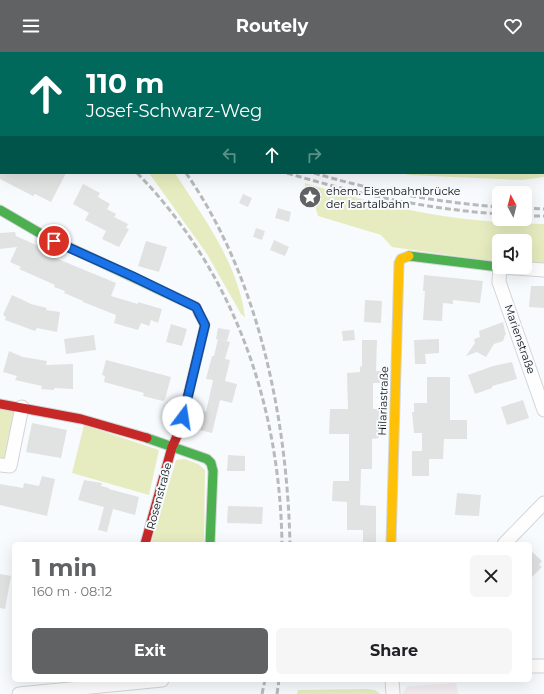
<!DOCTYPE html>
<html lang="en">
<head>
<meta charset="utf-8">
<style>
	:root { --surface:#fff; --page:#f6f6f6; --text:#202124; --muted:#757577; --accent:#606264 }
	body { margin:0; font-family:Montserrat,sans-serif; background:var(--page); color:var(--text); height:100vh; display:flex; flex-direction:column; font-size:15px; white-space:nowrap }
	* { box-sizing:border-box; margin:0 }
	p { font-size:13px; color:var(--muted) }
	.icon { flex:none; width:22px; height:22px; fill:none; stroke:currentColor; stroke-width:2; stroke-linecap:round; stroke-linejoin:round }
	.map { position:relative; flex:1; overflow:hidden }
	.details { position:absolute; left:12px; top:490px; width:520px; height:140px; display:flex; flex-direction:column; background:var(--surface); border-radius:6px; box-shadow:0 4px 16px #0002 }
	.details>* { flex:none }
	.banner { position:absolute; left:0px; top:0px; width:544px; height:122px; box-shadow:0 4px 16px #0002; background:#00695c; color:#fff; overflow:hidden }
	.needle { width:26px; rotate:353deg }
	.buttons { position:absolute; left:492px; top:134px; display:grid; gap:8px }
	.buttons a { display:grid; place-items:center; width:40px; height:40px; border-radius:6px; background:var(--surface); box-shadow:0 4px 16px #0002; font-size:20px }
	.pin { position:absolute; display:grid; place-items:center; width:34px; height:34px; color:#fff; margin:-17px; border:2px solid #fff; border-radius:50%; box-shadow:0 1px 4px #0007 }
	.me { position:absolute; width:44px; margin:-22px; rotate:14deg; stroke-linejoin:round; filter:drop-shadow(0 0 3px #0008) }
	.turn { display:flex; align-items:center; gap:14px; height:84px; padding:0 20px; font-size:18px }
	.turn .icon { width:52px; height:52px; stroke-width:2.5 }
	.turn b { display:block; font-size:28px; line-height:34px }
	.lanes { display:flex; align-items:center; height:38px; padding:0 20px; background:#0003; justify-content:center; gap:20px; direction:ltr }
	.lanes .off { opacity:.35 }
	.round { display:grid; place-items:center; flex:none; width:42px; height:42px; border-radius:6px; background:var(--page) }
	.headline { display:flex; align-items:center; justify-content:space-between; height:68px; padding:0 20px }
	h1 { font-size:24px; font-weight:700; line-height:30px; color:var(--accent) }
	.button { display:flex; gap:8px; margin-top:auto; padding:8px 20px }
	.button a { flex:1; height:46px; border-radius:6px; background:var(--accent); color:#fff; font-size:16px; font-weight:700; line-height:46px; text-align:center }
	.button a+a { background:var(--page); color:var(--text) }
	header { display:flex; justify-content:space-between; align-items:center; height:52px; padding:0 20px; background:var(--accent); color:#fff; font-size:18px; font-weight:700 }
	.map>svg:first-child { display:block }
	.commercial { fill:#f5eef1 }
	.green { fill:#e6ecbf }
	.building { fill:#e1e2e2 }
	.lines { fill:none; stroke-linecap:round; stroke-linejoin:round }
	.street-casing { stroke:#d3d5d7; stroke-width:15 }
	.fast-casing { stroke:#d3d5d7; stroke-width:11 }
	.slow-casing { stroke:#d3d5d7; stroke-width:11 }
	.jam-casing { stroke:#d3d5d7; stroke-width:11 }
	.street { stroke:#fefeff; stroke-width:13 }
	.fast { stroke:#4caf50; stroke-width:9 }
	.slow { stroke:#ffc107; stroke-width:9 }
	.jam { stroke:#c62828; stroke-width:9 }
	.rail { stroke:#b8b9ba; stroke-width:3; stroke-dasharray:6 3; stroke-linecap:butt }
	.route-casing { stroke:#114b97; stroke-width:10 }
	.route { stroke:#1a73e8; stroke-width:7 }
	.labels { text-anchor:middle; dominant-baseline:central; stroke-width:4; stroke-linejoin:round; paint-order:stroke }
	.poi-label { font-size:11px; fill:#0e1012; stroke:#f7fbfe; text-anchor:start }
	.street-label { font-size:11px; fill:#0e1012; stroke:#f7fbfe }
</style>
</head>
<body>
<header><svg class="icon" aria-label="menu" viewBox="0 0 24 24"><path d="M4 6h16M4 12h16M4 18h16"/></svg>Routely<svg class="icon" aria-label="heart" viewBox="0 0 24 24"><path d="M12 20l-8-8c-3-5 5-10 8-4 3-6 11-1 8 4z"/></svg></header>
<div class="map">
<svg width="544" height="642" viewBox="0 0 544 642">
	<rect width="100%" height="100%" fill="#f8fbfd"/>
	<path class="commercial" d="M456,631L458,642H402L408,634Z"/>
	<g class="green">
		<path d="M165,0H544V125L522,128L409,123L400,121H543V1Z"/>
		<path d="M149,121H175C203,165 238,211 245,265L241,262L207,202Z"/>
		<path d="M305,131C387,156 458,171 544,172V212L525,211V189H499V210L392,195L381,183L318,164L315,154L304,150Z"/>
		<path d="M0,357L16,359L6,408H0Z"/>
		<path d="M84,373L159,398L149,443L72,421Z"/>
		<path d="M185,407L198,412L205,418L204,492H151L176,408Z"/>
		<path d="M366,637L375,638L380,642H297L298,638Z"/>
	</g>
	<g class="building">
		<path d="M0,121H66L51,150L35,142L33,144L0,127Z"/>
		<path d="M83,132L100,141L98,145L110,152L107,157L116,162L114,165L128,172L126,176L129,177L119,195L102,187L106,179L85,168L89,161L73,152Z"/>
		<path d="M243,142L252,146L248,155L239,151Z"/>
		<path d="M278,156L291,160L289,170L275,166Z"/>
		<path d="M256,176L265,179L262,188L253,185Z"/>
		<path d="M15,180L16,184L45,197L44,199L54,203L53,205L116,231L111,244L138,252V250L162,257L158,271L151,268L149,274L141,271L138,278L114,271L116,263L83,250V249L64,241L65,239L54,235L55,233L19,217L21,215L10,210L17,195L0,197V181Z"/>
		<path d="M274,188L289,195L285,204L270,198Z"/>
		<path d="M146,189L167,195L159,220L138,214Z"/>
		<path d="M424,223L483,229L480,251L453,248V252L443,251L442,269L423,268L425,239H423Z"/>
		<path d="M531,234H544V256L529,255Z"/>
		<path d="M12,243L31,252L47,256L46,258L60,260L57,280L37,276L35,279L5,268L6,265L3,263Z"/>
		<path d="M365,248L382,249L381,271L364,270Z"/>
		<path d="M503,270L506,283H505L503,289L494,292L486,305L477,300L466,304L475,291L474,287L480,285L479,279Z"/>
		<path d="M171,272L187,277L182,294L166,290Z"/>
		<path d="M218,276L230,278L227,289L216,287Z"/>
		<path d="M354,278L355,288L343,289L342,279Z"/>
		<path d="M94,283L96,298L66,302L64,287Z"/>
		<path d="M218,287L230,290L225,307L230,308L225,329L237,332L232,351L220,348L212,381L195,377L200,358L206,360L213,328L206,327L212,304H214Z"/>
		<path d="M439,287V301L425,302L426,312H415L414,288Z"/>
		<path d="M362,288H377L376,319H381V331H373V357H379V386L372,387V417H361L360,453L376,454V492H363V478H347V450L332,449L333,429H349V382H329L330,357H348L347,321L360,320V315L362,314Z"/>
		<path d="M9,299L23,305L47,309L46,313L73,312V337L54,336V338L41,337L42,334L15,328L17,324L3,320Z"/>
		<path d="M106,308L171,325L165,347L163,349L143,344L144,341L104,330L105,324L102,323Z"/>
		<path d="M512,310L517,327L492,334V336L475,342L468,323L493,314Z"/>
		<path d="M427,325H450V368H467V387H444L443,407H429V424H412V399H422V381H414L412,360H414V351H427Z"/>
		<path d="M523,348L529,366L507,373L501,355Z"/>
		<path d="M32,371L67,378L61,406L26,400Z"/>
		<path d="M228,403L245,404V419H227Z"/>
		<path d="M42,424L55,427L47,464L0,453V432L23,436L24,431L39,434Z"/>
		<path d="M84,428L102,431L101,434L109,436V437L139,445L135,463L113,457L107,480L98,478L104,455L78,448Z"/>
		<path d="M457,441L481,443L479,464L455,463Z"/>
		<path d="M228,454L263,455L262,472L227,471Z"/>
		<path d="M530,498L542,509L539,513L542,515L530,527Z"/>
		<path d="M0,522L11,524L5,557L0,556Z"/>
	</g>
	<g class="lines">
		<g class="street-casing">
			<g id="street">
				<path d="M500,215L499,230L544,358"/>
				<path d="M501,215L544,218"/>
				<path d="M0,413L10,414L22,355"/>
				<path d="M504,492L544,451"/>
				<path d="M530,614H544"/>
				<path d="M392,628L393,642"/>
				<path d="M19,642L162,628"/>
			</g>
		</g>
		<g class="fast-casing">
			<g id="fast">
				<path d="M0,158L43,183L196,255L199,262"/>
				<path d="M409,204L499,215"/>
				<path d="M147,386L207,407L211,411L213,419L210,492"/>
			</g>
		</g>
		<g class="slow-casing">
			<path id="slow" d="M391,492L399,211L401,207L409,204"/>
		</g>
		<g class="jam-casing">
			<g id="jam">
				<path d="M0,352L81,367L147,386"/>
				<path d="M145,492L172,395L179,380L205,273L199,262"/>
			</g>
		</g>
		<use href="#street" class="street"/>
		<use href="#fast" class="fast"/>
		<use href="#slow" class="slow"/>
		<use href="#jam" class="jam"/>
		<g class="rail">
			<path d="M17,0L18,1"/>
			<path d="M31,0L33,1"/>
			<path d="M75,0L76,1"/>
			<path d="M0,13L1,14"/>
			<path d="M137,121C235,221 280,355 282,492"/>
			<path d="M186,121C259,226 287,366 290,492"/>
			<path d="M287,121C357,142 426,157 499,162"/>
			<path d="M314,121C374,139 436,150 499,155"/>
			<path d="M525,156L544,157"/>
			<path d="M525,164H544"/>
			<path d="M262,642L265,628"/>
			<path d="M277,642L279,628"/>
		</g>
	</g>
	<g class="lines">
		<g class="route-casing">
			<path id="route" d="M54,189L132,224L196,255L205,273L183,365"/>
		</g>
		<use href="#route" class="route"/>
	</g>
	<defs>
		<g id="sight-disc" transform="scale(1.15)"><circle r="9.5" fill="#606264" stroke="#f7fbfe"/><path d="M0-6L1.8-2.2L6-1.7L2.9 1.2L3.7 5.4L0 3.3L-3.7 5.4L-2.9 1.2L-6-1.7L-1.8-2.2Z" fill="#fff"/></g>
	</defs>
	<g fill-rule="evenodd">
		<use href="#sight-disc" x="310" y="145"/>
	</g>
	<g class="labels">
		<g class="poi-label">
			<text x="326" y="139">ehem. Eisenbahnbrücke<tspan x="326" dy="13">der Isartalbahn</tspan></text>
		</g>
		<g class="street-label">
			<text transform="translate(520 287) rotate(71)">Marienstraße</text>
			<text transform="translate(383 349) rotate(-88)">Hilariastraße</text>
			<text transform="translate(159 444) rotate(-75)">Rosenstraße</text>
		</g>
	</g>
</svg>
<div class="buttons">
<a><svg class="needle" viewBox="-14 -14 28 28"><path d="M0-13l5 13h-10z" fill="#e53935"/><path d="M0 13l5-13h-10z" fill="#757577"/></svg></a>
<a><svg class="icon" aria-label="sound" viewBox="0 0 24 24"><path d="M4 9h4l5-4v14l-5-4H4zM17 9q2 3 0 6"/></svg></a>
</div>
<div class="pin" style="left:54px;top:189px;background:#d93025"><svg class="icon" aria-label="arrive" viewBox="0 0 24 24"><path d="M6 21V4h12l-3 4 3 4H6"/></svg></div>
<svg class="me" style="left:183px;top:365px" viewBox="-20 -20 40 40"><circle r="19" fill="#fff"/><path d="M0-13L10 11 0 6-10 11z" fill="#1a73e8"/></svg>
<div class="banner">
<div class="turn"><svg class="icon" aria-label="ahead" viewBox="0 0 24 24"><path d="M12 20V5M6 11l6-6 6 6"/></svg><div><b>110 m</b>Josef-Schwarz-Weg</div></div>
<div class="lanes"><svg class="icon off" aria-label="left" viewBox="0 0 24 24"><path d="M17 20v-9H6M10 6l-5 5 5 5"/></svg><svg class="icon" aria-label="ahead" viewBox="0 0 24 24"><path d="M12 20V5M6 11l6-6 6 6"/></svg><svg class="icon off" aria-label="right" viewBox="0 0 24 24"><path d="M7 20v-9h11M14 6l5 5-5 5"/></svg></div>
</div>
<section class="details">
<div class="headline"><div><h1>1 min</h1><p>160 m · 08:12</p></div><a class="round"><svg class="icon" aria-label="close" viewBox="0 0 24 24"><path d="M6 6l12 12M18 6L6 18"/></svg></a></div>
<div class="button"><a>Exit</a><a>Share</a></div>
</section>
</div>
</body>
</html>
